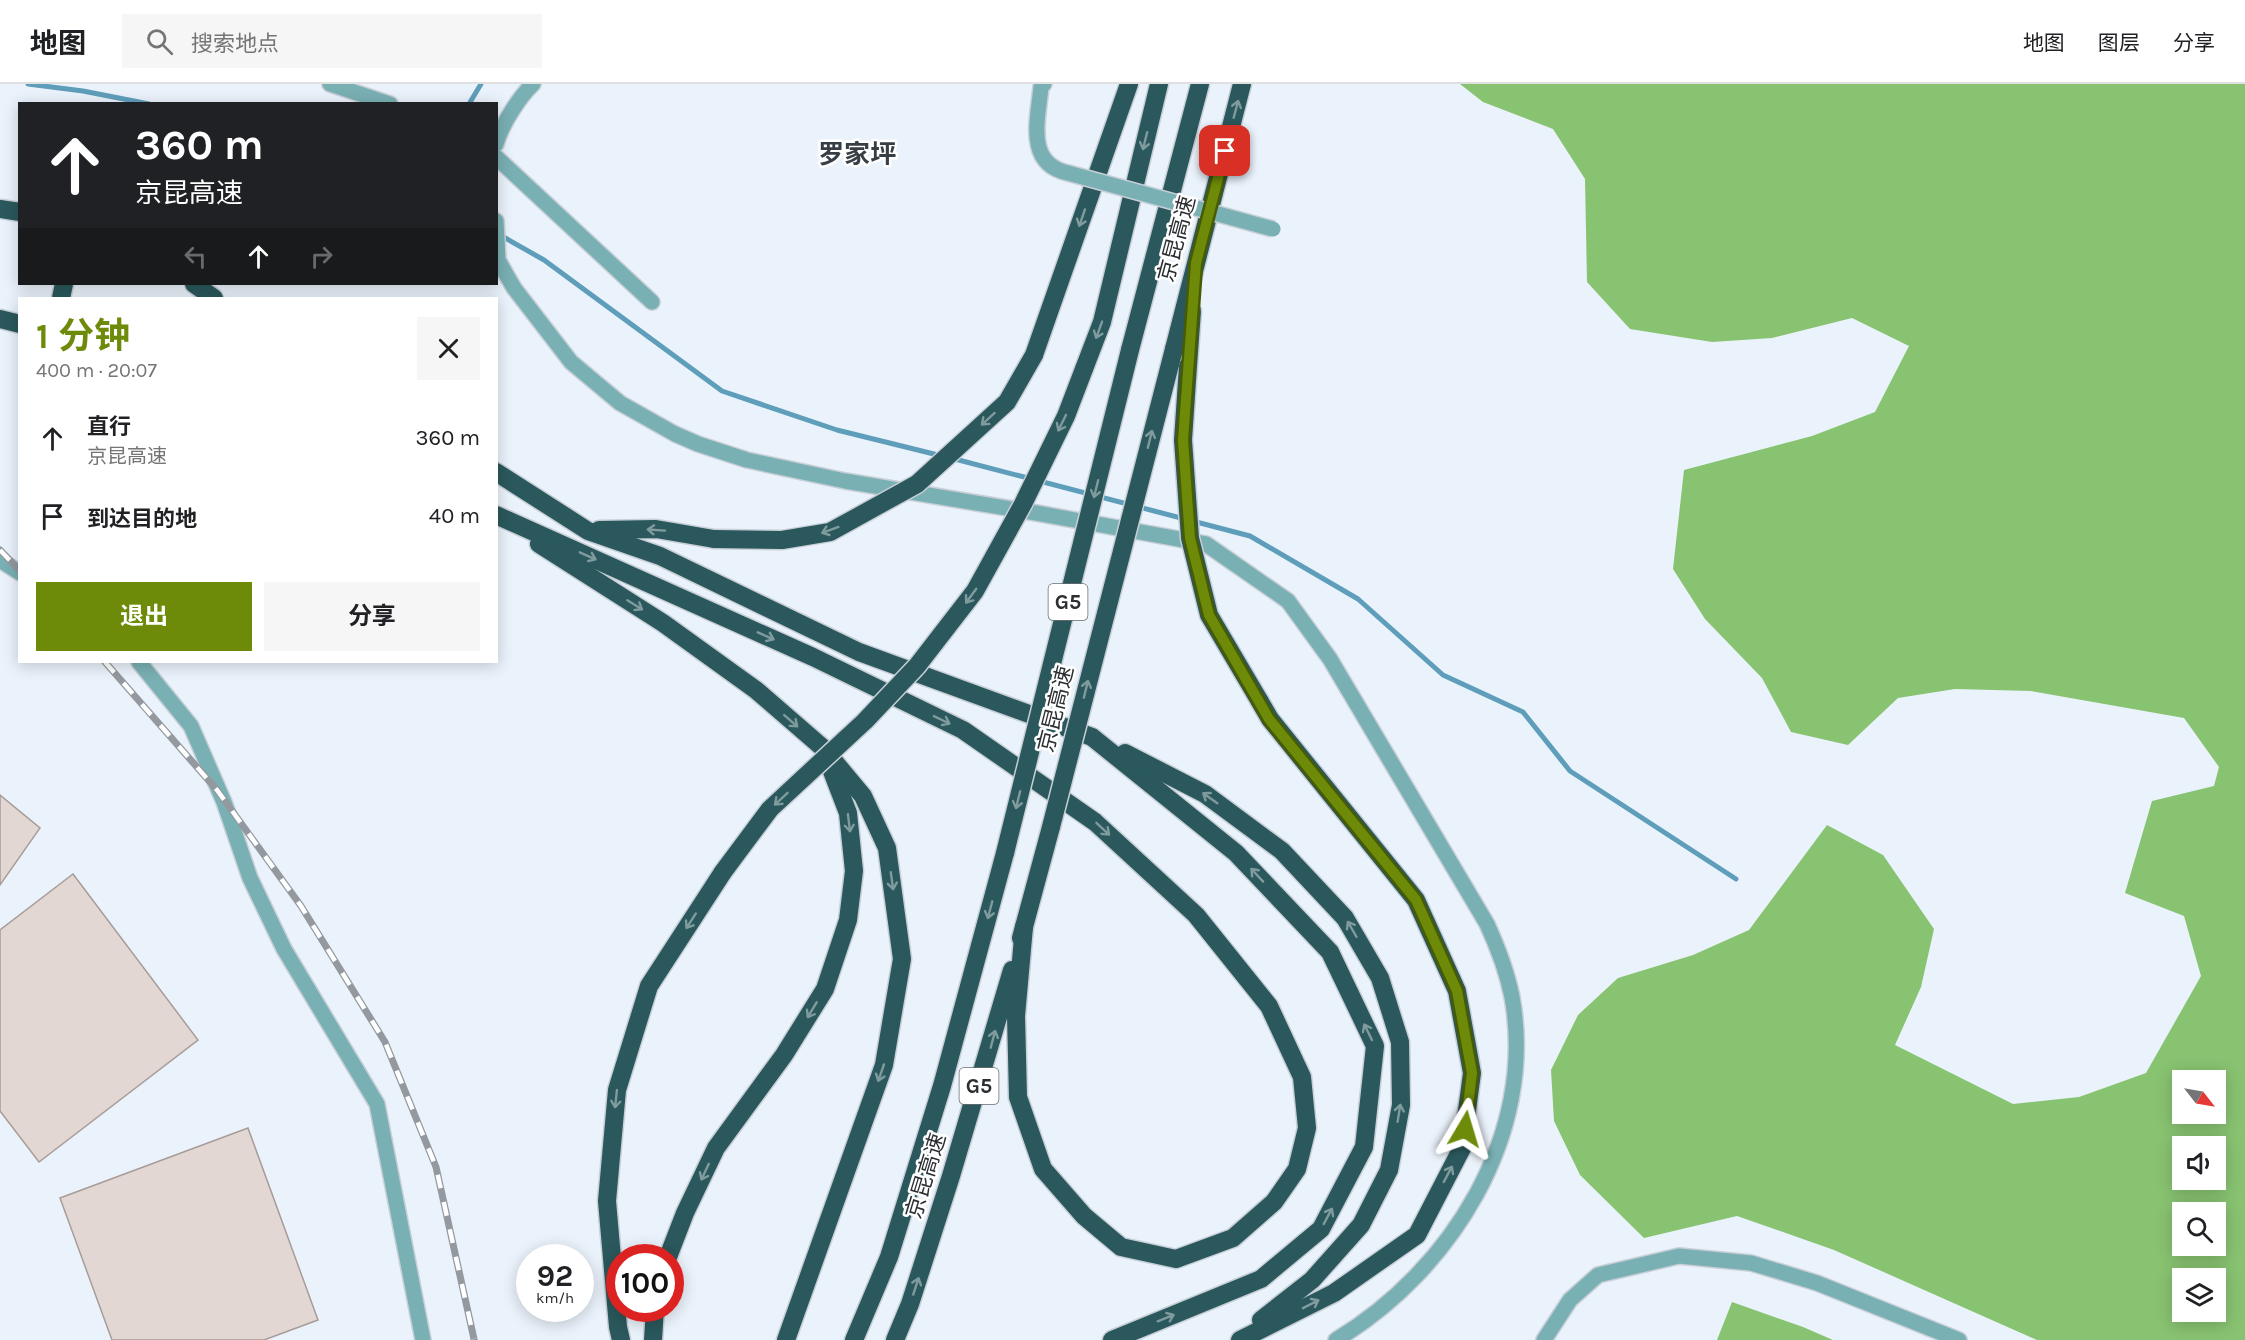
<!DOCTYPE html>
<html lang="zh">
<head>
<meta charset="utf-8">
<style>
	:root { --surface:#fff; --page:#f6f6f6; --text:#202124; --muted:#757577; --line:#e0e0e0; --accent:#6d8b08 }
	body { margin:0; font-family:Karla,"Noto Sans SC",sans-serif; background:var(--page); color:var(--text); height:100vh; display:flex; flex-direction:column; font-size:22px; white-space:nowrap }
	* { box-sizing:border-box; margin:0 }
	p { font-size:20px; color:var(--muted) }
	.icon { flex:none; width:33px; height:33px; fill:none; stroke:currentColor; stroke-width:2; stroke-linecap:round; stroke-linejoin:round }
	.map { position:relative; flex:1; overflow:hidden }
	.sheet { position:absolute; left:18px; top:213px; width:480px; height:366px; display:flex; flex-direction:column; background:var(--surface); border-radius:0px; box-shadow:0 3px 15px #0003 }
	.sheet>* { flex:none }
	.top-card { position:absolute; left:18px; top:18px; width:480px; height:183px; border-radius:0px; box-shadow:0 3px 15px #0003; background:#202124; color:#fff; overflow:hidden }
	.needle { width:39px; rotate:121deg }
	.buttons { position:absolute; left:2172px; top:986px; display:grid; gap:12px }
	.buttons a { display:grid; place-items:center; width:54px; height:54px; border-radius:0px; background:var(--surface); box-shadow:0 3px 15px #0003; font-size:30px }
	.speed { position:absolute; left:516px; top:1160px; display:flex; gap:12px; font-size:30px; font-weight:700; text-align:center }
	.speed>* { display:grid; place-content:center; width:78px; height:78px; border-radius:50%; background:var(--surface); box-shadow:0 3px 15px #0003; line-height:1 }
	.speed small { font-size:15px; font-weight:400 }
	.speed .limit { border:9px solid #d22; background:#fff; color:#111 }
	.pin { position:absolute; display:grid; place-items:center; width:51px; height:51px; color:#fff; margin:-26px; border-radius:12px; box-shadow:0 3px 9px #0006 }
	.me { position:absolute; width:66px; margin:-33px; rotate:7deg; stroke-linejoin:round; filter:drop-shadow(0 0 4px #0008) }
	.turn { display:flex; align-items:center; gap:21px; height:126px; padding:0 18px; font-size:27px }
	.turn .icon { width:78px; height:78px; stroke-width:2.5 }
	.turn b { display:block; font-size:42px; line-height:51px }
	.lanes { display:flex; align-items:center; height:57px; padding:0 18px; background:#0003; justify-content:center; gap:30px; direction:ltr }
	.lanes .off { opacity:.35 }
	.round { display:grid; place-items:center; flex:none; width:63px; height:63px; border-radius:0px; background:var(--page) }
	.summary { display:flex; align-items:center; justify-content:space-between; height:102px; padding:0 18px }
	h1 { font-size:36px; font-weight:700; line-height:45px; color:var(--accent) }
	.primary-button { display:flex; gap:12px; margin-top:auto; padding:12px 18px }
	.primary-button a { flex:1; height:69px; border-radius:0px; background:var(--accent); color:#fff; font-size:24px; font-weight:700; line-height:69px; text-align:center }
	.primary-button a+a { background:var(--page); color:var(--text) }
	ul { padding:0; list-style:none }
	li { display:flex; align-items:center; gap:18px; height:78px; padding:0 18px }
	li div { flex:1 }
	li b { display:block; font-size:22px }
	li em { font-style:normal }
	header { display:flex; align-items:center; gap:36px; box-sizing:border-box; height:84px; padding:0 30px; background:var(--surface); border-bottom:2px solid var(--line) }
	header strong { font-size:28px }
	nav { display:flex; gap:33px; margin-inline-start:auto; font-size:21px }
	.search { width:420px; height:54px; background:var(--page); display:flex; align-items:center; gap:15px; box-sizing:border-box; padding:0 21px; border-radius:0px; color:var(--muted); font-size:22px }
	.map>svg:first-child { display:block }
	.forest { fill:#88c371; fill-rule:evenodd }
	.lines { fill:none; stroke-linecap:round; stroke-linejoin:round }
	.stream { stroke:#5e9eba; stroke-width:5 }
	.building { fill:#e3d7d3; stroke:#a79c98; stroke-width:1.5 }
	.street-casing { stroke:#c8cfd7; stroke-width:18 }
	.highway-casing { stroke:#c8cfd7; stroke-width:21 }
	.street { stroke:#79b0b4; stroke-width:15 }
	.highway { stroke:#2a585c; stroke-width:18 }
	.rail-casing { stroke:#93999f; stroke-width:7 }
	.rail { stroke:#fff; stroke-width:4.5; stroke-dasharray:14; stroke-linecap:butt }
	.street-bridge-casing { stroke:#c8cfd7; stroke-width:18; stroke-linecap:butt }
	.highway-bridge-casing { stroke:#c8cfd7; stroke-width:21; stroke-linecap:butt }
	.street-bridge { stroke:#79b0b4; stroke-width:15 }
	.highway-bridge { stroke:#2a585c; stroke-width:18 }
	.oneway { stroke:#7f9b9d }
	.route-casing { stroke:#475a05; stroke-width:15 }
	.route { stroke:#6d8b08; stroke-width:10 }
	.labels { text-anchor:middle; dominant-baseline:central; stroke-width:5; stroke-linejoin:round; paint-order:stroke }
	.shield { fill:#fff; stroke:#6b6d70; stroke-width:1.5 }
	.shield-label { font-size:21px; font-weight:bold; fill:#2c2f32 }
	.street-label { font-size:22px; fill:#2c2f32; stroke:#fff }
	.quarter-label { font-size:26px; font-weight:bold; fill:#383e45; stroke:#fff }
</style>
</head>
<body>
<header>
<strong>地图</strong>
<div class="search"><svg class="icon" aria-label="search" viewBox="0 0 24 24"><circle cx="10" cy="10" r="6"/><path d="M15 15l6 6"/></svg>搜索地点</div>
<nav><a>地图</a><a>图层</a><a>分享</a></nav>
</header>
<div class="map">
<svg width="2245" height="1256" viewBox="0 0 2245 1256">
	<rect width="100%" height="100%" fill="#eaf2fb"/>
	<g class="forest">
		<path d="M1460,0H2245V1256H2037L1834,1166L1737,1132L1644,1154L1580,1091L1554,1037L1551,986L1578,931L1618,894L1693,871L1749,846L1827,741L1883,771L1934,845L1921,903L1895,961L2013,1020L2079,1013L2146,989L2201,892L2184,832L2125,809L2152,717L2214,702L2219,683L2184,634L2031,607L1955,605L1898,614L1848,661L1791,648L1762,594L1705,535L1673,485L1684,386L1812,352L1875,328L1909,262L1852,234L1772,254L1712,258L1630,245L1587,198L1585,95L1553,45L1483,18ZM2182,996H2216V1029H2182ZM2182,1062H2216V1095H2182ZM2182,1128H2216V1161H2182ZM2182,1194H2216V1227H2182Z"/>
		<path d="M1732,1218L1803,1243L1833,1256H1717Z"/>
	</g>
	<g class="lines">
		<g class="stream">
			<path d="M28,0L83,7L149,20"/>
			<path d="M469,20L481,0"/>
			<path d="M500,151L544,176L722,307L837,346L942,372"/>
			<path d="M951,374L1250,452L1358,515L1443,591L1523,628L1570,687L1736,795"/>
		</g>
	</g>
	<g class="building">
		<path d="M0,711L40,744L0,801Z"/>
		<path d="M73,790L198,956L39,1078L0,1027V846Z"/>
		<path d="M248,1044L318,1236L264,1256H112L60,1114Z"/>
	</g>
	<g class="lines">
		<g class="street-casing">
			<g id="street">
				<path d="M330,0L390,20"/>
				<path d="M1044,0L1041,3C1038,35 1025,80 1068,89"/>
				<path d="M496,60C501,42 519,13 533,0"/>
				<path d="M496,73L652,218"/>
				<path d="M496,137L498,176L514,204L571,278L620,319L675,350L698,360L747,376L845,397L1042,430L1206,460L1288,517L1330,575L1487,840C1498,864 1507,888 1512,913C1537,1050 1451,1187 1336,1256"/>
				<path d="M0,476L20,489"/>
				<path d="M139,578L191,642L224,718L250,794L284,865L377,1020L423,1256"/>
				<path d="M1544,1256L1570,1216L1598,1191L1679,1172L1751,1179L1817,1199L1959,1256"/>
			</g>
		</g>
		<g class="highway-casing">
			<g id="highway">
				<path d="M0,125L20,128"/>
				<path d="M194,200L214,214"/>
				<path d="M61,214L64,200"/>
				<path d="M0,235L20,240"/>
				<path d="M1174,265L1242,0"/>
				<path d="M1130,266L1200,0"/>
				<path d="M1034,271L1129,0"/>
				<path d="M1188,282L1192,227"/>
				<path d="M1084,285L1102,238L1159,0"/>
				<path d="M496,388L588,447L660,472L859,568L1092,653L1236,769L1330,868L1375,962L1364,1063L1321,1145L1261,1195L1112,1256"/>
				<path d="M496,431L813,573L963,646L1095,738L1196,831L1269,922L1302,993L1307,1044L1297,1085L1274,1118L1233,1154L1176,1175L1121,1163L1084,1132L1043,1085L1018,1013L1016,932L1024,843"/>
				<path d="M599,446L656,445L714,455"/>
				<path d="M539,460L663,539L756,606L823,664L863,712L887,764L902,875L884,981L786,1256"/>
				<path d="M1125,669L1205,710L1282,767L1345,834L1380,894L1400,958L1401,1021L1389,1086L1361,1141L1312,1196L1261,1236"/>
				<path d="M1021,854L1051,743"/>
				<path d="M668,1173L685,1129L716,1064L784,971L825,905L848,836L854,787L848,729L828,677"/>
				<path d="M621,1256L618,1243L607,1117L617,1006L649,902L723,788"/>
				<path d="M653,1256L655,1224"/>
				<path d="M854,1256L889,1173L942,1002L1005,769"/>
				<path d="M895,1256L910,1220L951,1092L1012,886"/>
				<path d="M1240,1256L1334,1209L1417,1151L1462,1064L1472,989L1457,907L1416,816L1270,635L1259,616"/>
			</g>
		</g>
		<use href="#street" class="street"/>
		<use href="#highway" class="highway"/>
		<g class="rail-casing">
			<g id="rail">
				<path d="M0,466L20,487"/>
				<path d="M105,578L217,706L301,822L385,958L436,1083L474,1255"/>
			</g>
		</g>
		<use href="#rail" class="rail"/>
		<g class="street-bridge-casing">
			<path id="street-bridge" d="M1068,89L1273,145"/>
		</g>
		<g class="highway-bridge-casing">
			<g id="highway-bridge">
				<path d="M1188,282L1183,356L1190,454L1209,531L1259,616"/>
				<path d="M714,455L782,456L830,448L917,400L1007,318L1034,271"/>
				<path d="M1051,743L1174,265"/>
				<path d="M1005,769L1130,266"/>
				<path d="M723,788L770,725L865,637L917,582L975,507L1023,420L1066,332L1084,285"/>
			</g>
		</g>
		<use href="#street-bridge" class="street-bridge"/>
		<use href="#highway-bridge" class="highway-bridge"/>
	</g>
	<defs><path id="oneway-shaft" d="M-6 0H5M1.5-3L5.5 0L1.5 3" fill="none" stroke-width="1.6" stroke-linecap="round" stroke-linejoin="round" transform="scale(1.5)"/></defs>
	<g class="oneway">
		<use href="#oneway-shaft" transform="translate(1236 25) rotate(-75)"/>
		<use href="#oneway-shaft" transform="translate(1145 57) rotate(104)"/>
		<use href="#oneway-shaft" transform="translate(1082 134) rotate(109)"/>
		<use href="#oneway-shaft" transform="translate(1099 246) rotate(110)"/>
		<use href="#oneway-shaft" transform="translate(988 335) rotate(138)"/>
		<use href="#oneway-shaft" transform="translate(1062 339) rotate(116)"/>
		<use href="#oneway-shaft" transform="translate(1150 355) rotate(-76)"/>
		<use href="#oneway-shaft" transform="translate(1096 405) rotate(104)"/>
		<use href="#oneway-shaft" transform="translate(656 446) rotate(-176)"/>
		<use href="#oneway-shaft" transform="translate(830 446) rotate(160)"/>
		<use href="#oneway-shaft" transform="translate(588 472) rotate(24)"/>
		<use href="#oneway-shaft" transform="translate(971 512) rotate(126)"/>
		<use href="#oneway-shaft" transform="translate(635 521) rotate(32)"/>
		<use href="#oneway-shaft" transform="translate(766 552) rotate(24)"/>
		<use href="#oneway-shaft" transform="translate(1086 605) rotate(-76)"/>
		<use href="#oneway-shaft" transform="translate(942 636) rotate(26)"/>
		<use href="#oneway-shaft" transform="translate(791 637) rotate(41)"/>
		<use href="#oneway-shaft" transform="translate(1210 714) rotate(-145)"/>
		<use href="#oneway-shaft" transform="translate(781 715) rotate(137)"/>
		<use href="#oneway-shaft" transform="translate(1018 716) rotate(104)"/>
		<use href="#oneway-shaft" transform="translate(849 739) rotate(83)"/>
		<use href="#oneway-shaft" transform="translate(1103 745) rotate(43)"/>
		<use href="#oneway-shaft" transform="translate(1257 791) rotate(-133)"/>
		<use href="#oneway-shaft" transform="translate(892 797) rotate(82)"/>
		<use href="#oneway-shaft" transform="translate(990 826) rotate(105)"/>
		<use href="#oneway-shaft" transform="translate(691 837) rotate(123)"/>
		<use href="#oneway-shaft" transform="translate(1352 845) rotate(-120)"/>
		<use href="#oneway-shaft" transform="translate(812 926) rotate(121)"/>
		<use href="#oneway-shaft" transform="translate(1368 948) rotate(-116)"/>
		<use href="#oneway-shaft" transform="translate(993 955) rotate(-75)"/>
		<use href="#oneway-shaft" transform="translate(881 989) rotate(109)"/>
		<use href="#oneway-shaft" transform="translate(616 1015) rotate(96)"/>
		<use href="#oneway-shaft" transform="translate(1399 1029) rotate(-81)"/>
		<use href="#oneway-shaft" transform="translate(705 1088) rotate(115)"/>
		<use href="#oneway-shaft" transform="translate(1448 1090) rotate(-62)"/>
		<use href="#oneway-shaft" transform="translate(1328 1132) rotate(-62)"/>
		<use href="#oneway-shaft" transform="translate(916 1202) rotate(-72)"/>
		<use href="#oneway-shaft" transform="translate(1311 1220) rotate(-27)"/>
		<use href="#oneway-shaft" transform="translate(1166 1234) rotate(-22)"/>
	</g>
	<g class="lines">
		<g class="route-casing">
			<path id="route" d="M1225,67L1196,179L1183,356L1190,454L1209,531L1269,635L1416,816L1457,907L1472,989L1465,1045"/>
		</g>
		<use href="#route" class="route"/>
	</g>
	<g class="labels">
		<g class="shield">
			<rect x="1048.5" y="500" width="39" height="36" rx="4.5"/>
			<rect x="959.5" y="984" width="39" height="36" rx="4.5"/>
		</g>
		<g class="shield-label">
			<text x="1068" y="518">G5</text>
			<text x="979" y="1002">G5</text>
		</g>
		<g class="street-label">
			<text transform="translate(1177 155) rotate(-75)">京昆高速</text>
			<text transform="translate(1056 625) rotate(-76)">京昆高速</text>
			<text transform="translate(926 1092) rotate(-73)">京昆高速</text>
		</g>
		<g class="quarter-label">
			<text x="857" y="70">罗家坪</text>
		</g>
	</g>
</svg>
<div class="buttons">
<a><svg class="needle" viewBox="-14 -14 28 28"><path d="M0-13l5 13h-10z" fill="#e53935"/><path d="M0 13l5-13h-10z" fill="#757577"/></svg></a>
<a><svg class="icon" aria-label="sound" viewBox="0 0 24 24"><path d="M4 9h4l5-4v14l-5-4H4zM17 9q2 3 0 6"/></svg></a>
<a><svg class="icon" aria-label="search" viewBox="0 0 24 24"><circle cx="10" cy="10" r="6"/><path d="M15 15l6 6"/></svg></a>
<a><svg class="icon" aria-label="layers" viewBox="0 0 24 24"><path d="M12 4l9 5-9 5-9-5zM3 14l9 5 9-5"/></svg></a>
</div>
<div class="speed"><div>92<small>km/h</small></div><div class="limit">100</div></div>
<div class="pin" style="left:1225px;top:67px;background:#d93025"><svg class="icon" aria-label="arrive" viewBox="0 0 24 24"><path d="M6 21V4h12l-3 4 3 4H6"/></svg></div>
<svg class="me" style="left:1465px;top:1045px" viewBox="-20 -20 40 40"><path d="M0-17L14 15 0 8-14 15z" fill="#6d8b08" stroke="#fff" stroke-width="4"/></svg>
<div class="top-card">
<div class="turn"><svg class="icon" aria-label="ahead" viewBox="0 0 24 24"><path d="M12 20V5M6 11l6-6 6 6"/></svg><div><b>360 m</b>京昆高速</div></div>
<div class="lanes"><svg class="icon off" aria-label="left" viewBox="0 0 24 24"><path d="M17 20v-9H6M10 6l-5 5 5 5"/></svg><svg class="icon" aria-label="ahead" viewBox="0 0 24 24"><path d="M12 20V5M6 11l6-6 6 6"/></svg><svg class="icon off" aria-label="right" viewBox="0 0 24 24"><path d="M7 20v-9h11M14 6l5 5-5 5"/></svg></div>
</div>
<section class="sheet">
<div class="summary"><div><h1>1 分钟</h1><p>400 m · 20:07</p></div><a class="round"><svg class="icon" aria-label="close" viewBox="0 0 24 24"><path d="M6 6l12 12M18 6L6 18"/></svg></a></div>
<ul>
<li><svg class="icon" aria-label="ahead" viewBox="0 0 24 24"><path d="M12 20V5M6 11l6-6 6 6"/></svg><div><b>直行</b><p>京昆高速</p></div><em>360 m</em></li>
<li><svg class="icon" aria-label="arrive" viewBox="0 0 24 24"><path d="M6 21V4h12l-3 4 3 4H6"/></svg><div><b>到达目的地</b></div><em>40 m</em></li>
</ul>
<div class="primary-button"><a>退出</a><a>分享</a></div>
</section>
</div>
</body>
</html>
